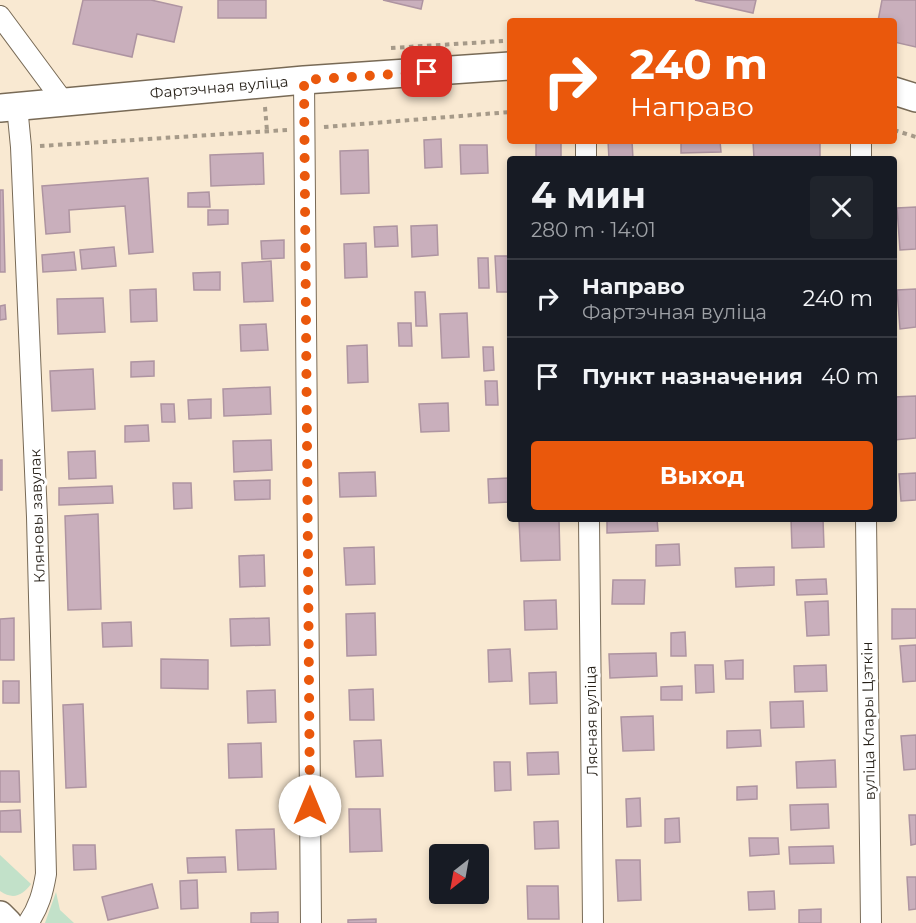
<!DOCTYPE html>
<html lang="ru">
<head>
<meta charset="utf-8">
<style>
	:root { --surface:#171b24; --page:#20242c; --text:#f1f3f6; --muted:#9ea1a6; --line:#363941; --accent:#ea580c }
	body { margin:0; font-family:Montserrat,sans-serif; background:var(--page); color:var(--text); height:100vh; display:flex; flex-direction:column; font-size:22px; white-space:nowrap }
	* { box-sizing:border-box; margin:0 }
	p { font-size:20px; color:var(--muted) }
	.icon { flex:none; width:33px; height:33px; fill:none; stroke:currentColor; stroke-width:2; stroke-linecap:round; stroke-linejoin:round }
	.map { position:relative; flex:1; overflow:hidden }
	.panel { position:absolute; left:507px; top:156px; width:390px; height:366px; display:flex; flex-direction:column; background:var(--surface); border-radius:6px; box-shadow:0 3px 9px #0003 }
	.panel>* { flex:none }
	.banner { position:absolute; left:507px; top:18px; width:390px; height:126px; border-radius:6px; box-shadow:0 3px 9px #0003; background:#ea580c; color:#fff; overflow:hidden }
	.needle { width:39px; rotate:211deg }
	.controls { position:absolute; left:429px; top:844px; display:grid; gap:12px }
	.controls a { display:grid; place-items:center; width:60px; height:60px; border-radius:6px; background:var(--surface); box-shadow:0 3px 9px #0003; font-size:30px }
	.pin { position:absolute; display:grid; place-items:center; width:51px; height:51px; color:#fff; margin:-26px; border-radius:12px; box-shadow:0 3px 9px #0006 }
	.me { position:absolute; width:66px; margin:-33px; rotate:0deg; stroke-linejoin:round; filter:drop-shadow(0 0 4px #0008) }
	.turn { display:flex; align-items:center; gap:21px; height:126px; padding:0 24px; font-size:27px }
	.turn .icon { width:78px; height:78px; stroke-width:2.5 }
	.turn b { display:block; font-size:42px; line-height:51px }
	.round { display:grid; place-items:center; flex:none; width:63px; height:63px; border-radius:6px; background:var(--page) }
	.overview { display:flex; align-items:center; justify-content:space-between; height:102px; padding:0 24px }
	h1 { font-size:36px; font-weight:700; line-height:45px }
	.primary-button { display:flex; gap:12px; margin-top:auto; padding:12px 24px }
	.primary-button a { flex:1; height:69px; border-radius:6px; background:var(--accent); color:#fff; font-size:24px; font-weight:700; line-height:69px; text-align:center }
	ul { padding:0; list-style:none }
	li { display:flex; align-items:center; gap:18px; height:78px; padding:0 24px; border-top:2px solid var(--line) }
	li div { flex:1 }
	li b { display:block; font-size:22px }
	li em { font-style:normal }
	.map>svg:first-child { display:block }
	.green { fill:#c2e1c9 }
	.building { fill:#c9afbc; stroke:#ae94a1; stroke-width:1.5 }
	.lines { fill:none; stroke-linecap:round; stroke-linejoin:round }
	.street-casing { stroke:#786a56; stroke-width:22 }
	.secondary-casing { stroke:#786a56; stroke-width:30 }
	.path { stroke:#a69a89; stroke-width:4; stroke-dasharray:4.5 4.5; stroke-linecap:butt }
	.street { stroke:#fff; stroke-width:20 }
	.secondary { stroke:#fff; stroke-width:27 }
	.route { stroke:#ea580c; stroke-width:10; stroke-dasharray:0 18 }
	.labels { text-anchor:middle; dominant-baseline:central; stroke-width:6; stroke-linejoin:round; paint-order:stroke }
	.street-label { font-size:15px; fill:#251f17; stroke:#fff }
</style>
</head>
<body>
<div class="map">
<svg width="916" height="923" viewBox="0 0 916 923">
	<rect width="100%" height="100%" fill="#f9e9d2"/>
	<g class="green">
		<path d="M0,855L31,884C22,896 13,900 0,891Z"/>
		<path d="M56,892L60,910L74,923H45Z"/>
	</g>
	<g class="building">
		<path d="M83,0H151L182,7L174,42L137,34L132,57L73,44Z"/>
		<rect x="218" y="0" width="48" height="18"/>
		<path d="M383,0H423L421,9Z"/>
		<path d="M695,0H756L753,13Z"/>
		<path d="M882,0H916V47L894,42V21H878Z"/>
		<path d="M441,139L442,167L425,168L424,140Z"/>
		<rect x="536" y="141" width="25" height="18"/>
		<path d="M608,141H632L633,159H609Z"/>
		<path d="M681,141H720L721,152L681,153Z"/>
		<path d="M753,141H820V159H754Z"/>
		<path d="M460,145H487L488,173L461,174Z"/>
		<path d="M368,150L369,193L341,194L340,151Z"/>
		<path d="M263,153L264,184L211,186L210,155Z"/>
		<path d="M148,178L153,252L129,254L125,206L69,210L70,232L46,234L42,186Z"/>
		<path d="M0,190H3L5,272H0Z"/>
		<path d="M209,192L210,207H188V193Z"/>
		<path d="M916,207V249L900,250L897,208Z"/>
		<path d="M208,210H228V224L208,225Z"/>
		<path d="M437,225L438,255L412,257L411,226Z"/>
		<path d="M397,226L398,246L375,247L374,227Z"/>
		<path d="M284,240V258L262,259L261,241Z"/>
		<path d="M366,243L367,277L345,278L344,244Z"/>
		<path d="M114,247L116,266L82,269L80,250Z"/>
		<path d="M74,252L76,270L43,272L42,255Z"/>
		<path d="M495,256H510V292H497Z"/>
		<path d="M478,258H488L489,288H479Z"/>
		<path d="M271,261L273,301L244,302L242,263Z"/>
		<path d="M220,272V290H194L193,273Z"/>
		<path d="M156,289L157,321L131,322L130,290Z"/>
		<path d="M916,289V327L900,329L897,290Z"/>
		<path d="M415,292H425L427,326H416Z"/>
		<path d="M103,298L105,332L58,334L57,299Z"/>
		<path d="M5,305L6,319L0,320V306Z"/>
		<path d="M467,313L469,357L442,358L440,314Z"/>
		<path d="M398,323H411L412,346H399Z"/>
		<path d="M266,324L268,350L241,351L240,325Z"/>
		<path d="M367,345L368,382L348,383L347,346Z"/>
		<path d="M483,347H493L494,370L484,371Z"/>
		<path d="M154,361V376L131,377V362Z"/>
		<path d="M93,369L95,409L52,411L50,371Z"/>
		<path d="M485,381H497L498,405H486Z"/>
		<path d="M270,387L271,414L224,416L223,389Z"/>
		<path d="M916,396V438L894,440V397Z"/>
		<path d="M211,399V418L189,419L188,400Z"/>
		<path d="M448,403L449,431L421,432L419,404Z"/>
		<path d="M161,404H174L175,422H162Z"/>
		<path d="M148,425L149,441L125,442V426Z"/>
		<path d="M271,440L272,470L234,472L233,441Z"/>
		<path d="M95,451L96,478L69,479L68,452Z"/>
		<rect x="0" y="460" width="2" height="30"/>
		<path d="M375,472L376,496L340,497L339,473Z"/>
		<path d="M916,473V500L901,501L899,474Z"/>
		<path d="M510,478V502L489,503L488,479Z"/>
		<path d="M270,480V499L235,500L234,481Z"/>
		<path d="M173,483H191L192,508L174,509Z"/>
		<path d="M112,486L113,503L59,505V488Z"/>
		<path d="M98,514L101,609L68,610L65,516Z"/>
		<path d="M559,519L560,560L521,561L519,520Z"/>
		<path d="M607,519H657L658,531L607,533Z"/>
		<path d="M791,519H823L824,547L792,548Z"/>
		<path d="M679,544L680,565L656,566V545Z"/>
		<path d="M374,547L375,584L346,585L344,548Z"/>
		<path d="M264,555L265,586L240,587L239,556Z"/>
		<path d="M774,567V585L736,587L735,568Z"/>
		<path d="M826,579L827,594L797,595L796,580Z"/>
		<path d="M613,580H645L644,604H612Z"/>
		<path d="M556,600L557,629L525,630L524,601Z"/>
		<path d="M828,601L829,635L807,636L805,602Z"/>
		<path d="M892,609H916V638L892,639Z"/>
		<path d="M375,613L376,655L347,656L346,614Z"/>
		<path d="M14,618V660H0V619Z"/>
		<path d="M269,618L270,645L231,646L230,619Z"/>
		<path d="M131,622L132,646L103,647L102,623Z"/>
		<path d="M685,632L686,656H671V633Z"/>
		<path d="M916,645V681L903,682L900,646Z"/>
		<path d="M510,649L512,681L489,682L488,650Z"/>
		<path d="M656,653L657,676L610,678L609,654Z"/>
		<path d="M161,659L208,660V689L161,688Z"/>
		<path d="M743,660V679H726L725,661Z"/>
		<path d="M695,665H713L714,692L696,693Z"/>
		<path d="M826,665L827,691L795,692L794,666Z"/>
		<path d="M556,672L557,703L530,704L529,673Z"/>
		<rect x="3" y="681" width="16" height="22"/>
		<path d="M682,686V700H661V687Z"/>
		<path d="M373,689L374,720H350L349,690Z"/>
		<path d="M275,690L276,722L248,723L247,691Z"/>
		<path d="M803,701L804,727L771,728L770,702Z"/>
		<path d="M83,704L86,787L66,788L63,705Z"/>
		<path d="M653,716L654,750L623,751L621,717Z"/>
		<path d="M760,730L761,746L727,748V731Z"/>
		<path d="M916,735V769L904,770L901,736Z"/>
		<path d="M381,740L383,776L356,777L354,741Z"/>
		<path d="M261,743L262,777L229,778L228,744Z"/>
		<path d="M558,752L559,774L528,775L527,753Z"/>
		<path d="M835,760L836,787L797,788L796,762Z"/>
		<path d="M494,762H510L511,790L495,791Z"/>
		<path d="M0,771H19L20,802H0Z"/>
		<path d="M757,786V799L737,800V787Z"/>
		<path d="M640,798L641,826L627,827L626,799Z"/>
		<path d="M828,804L829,828L791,830L790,805Z"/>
		<path d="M349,809H380L382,851L350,852Z"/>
		<path d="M20,810L21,832H0V811Z"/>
		<path d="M909,815H916V844L911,845Z"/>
		<path d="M679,818L680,842L665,843V819Z"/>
		<path d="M558,821L559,848L535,849L534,822Z"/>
		<path d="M274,829L276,869L238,870L236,830Z"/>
		<path d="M749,838H778L779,854L750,856Z"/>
		<path d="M73,845H95L96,869L74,870Z"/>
		<path d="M833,846L834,863L790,864L789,847Z"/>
		<path d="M225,857L226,872L188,873L187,858Z"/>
		<path d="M616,860H640L641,900L618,901Z"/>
		<path d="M907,877H916V909L909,910Z"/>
		<path d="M197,880L198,908L181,909L180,881Z"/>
		<path d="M152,884L158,908L108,920L102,897Z"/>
		<path d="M527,886H558L559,919H528Z"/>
		<path d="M774,891L775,909L749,910L748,892Z"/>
		<path d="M821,909V923H799V910Z"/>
		<path d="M278,912V923H251V913Z"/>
		<path d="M376,919V923H348V920Z"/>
	</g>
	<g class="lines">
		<g class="street-casing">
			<g id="street">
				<path d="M0,16L63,101"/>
				<path d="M304,80L311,923"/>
				<path d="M17,106L21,147L37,517L46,874C43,892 39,907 28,923"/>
				<path d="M586,141V159"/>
				<path d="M861,141V159"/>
				<path d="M589,519L593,923"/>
				<path d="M866,519L871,923"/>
			</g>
		</g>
		<g class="secondary-casing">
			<g id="secondary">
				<path d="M894,91L916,98"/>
				<path d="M0,108L304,80L510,66"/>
				<path d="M0,915L8,923"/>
			</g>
		</g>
		<g class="path">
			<path d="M391,48L503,41"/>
			<path d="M265,107L267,131"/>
			<path d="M324,127L510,112"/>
			<path d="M894,130L916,137"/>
			<path d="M40,146L287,130"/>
		</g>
		<use href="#street" class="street"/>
		<use href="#secondary" class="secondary"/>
	</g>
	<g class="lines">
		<path class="route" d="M310,806L304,80L427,72"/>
	</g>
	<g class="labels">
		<g class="street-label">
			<text transform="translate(219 87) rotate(-5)">Фартэчная вуліца</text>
			<text transform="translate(37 516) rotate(-92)">Кляновы завулак</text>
			<text transform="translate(591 721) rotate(-91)">Лясная вуліца</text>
			<text transform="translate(868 721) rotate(-91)">вуліца Клары Цэткін</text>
		</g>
	</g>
</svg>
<div class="controls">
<a><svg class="needle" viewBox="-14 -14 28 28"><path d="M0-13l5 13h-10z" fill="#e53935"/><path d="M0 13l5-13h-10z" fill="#9ea1a6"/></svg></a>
</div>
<div class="pin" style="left:427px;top:72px;background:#d93025"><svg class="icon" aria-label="arrive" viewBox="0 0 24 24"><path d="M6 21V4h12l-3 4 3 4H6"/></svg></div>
<svg class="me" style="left:310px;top:806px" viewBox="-20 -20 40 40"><circle r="19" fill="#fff"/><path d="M0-13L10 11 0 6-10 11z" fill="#ea580c"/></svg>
<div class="banner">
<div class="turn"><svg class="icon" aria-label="right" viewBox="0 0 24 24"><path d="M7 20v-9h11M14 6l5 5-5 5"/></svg><div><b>240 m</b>Направо</div></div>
</div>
<section class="panel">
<div class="overview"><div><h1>4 мин</h1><p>280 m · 14:01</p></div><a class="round"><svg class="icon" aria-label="close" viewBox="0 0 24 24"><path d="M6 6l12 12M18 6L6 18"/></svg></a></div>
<ul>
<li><svg class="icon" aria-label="right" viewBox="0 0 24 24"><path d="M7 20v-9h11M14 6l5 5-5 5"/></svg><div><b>Направо</b><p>Фартэчная вуліца</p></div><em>240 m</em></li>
<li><svg class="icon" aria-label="arrive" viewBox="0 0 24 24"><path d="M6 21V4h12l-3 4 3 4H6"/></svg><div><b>Пункт назначения</b></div><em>40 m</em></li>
</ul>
<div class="primary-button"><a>Выход</a></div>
</section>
</div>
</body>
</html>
